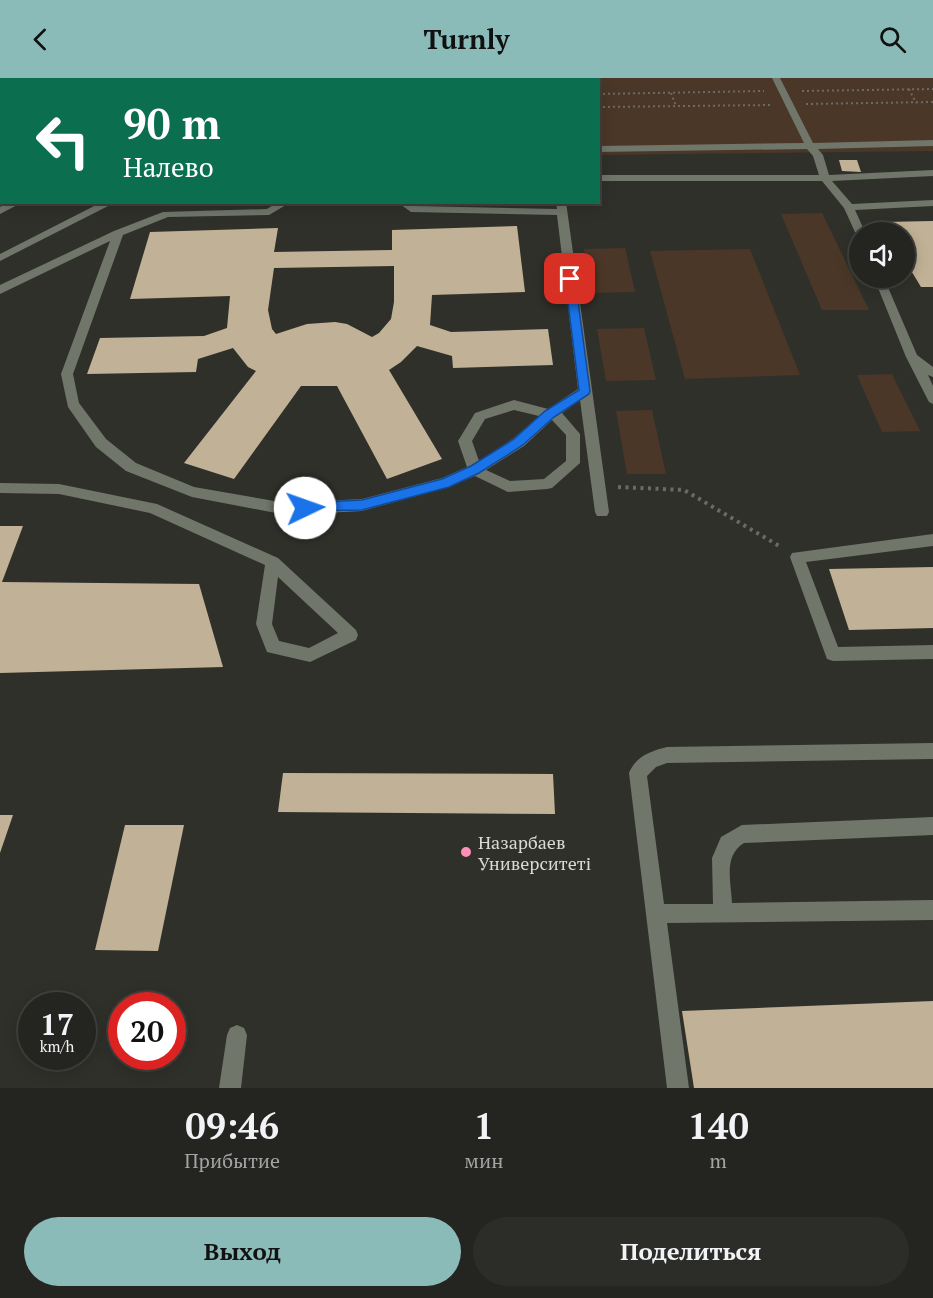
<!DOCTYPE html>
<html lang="ru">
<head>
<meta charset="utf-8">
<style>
	:root { --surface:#242420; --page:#2c2c29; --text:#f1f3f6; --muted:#a3a4a5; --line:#41413e; --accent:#8bbbb9 }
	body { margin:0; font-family:"PT Serif",serif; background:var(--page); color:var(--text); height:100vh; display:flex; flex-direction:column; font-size:22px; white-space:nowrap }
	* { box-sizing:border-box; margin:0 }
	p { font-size:20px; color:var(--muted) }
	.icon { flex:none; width:33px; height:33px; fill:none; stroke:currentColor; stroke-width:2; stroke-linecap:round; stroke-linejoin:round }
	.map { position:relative; height:1010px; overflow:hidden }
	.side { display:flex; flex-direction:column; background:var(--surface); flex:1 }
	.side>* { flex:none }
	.hud { position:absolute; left:0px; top:0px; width:600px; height:126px; box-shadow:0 3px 15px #0003,0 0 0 2px var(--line); background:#0b6e4f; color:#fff; overflow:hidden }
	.fabs { position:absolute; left:849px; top:144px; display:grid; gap:12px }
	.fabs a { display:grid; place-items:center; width:66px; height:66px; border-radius:50%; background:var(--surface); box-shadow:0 3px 15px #0003,0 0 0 2px var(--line); font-size:30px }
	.speed { position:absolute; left:18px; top:914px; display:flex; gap:12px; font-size:30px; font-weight:700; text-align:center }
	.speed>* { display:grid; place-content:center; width:78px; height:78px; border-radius:50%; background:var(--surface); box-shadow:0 3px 15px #0003,0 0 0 2px var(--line); line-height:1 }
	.speed small { font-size:15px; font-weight:400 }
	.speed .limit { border:9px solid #d22; background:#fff; color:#111 }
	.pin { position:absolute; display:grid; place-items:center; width:51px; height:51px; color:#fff; margin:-26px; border-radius:12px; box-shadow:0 3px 9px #0006 }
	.me { position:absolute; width:66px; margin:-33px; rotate:87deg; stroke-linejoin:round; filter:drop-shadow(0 0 4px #0008) }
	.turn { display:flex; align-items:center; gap:21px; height:126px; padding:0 24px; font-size:27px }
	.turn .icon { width:78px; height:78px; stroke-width:2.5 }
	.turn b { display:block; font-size:42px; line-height:51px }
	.eta { display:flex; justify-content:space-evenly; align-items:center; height:102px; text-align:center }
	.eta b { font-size:36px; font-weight:700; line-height:42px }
	.primary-button { display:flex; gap:12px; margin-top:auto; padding:12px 24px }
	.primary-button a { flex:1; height:69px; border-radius:36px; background:var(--accent); color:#111; font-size:24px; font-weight:700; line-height:69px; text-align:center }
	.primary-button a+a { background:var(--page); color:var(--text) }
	header { display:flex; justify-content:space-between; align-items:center; height:78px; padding:0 24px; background:var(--accent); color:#111; font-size:27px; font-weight:700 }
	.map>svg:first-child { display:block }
	.green { fill:#4a3727 }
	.building { fill:#c1b297; fill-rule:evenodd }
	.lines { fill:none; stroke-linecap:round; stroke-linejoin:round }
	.path-far1 { stroke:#6a6a66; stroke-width:2; stroke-dasharray:2 3; stroke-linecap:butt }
	.path { stroke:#6a6a66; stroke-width:4; stroke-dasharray:3 4.5; stroke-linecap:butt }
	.minor { fill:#70766a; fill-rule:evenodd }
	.route { fill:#1a73e8; stroke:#114b97; stroke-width:1.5 }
	.poi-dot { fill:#ff8eba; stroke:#30302b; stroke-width:2 }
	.labels { text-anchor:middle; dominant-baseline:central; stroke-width:6; stroke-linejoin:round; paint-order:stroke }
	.near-poi-label { font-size:18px; fill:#d9d9d6; stroke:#30302b; text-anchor:start }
</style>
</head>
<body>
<header><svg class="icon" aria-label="back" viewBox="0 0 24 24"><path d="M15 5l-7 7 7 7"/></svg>Turnly<svg class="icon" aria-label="search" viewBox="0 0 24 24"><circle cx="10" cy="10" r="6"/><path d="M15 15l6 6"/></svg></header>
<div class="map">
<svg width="933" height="1010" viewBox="0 0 933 1010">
	<rect width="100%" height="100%" fill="#30302b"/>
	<g class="green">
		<path d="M213,0H933V73L599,77L598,2Z"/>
		<path d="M822,135L869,232H822L781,136Z"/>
		<path d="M625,170L635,214L592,215L584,171Z"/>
		<path d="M750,171L800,297L685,301L650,173Z"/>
		<path d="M644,250L656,302L606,303L597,251Z"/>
		<path d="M892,296L920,353L882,354L857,297Z"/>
		<path d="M652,332L666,396H627L616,333Z"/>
	</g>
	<g class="building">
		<path d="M839,82H857L861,94L842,93Z"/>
		<path d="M933,143V209H921L904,181V154H889L883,144Z"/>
		<path d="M517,148L525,214L432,217L430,247L451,254L548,251L553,287L453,290L452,278L417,268L401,284L389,292L442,381L387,401L337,308H301L234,401L184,385L256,293L248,289L233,270L198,281L196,294L87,296L100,260L204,258L227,250L230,218L130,221L150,154L278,150L274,174L392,172V152ZM394,188V224L391,241L379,255L372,259L347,246L335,244L307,246L276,256L272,251L268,232L274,190Z"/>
		<path d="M0,448H23L2,504L199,506L223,589L0,595Z"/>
		<path d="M933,489V550L849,552L829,491Z"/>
		<path d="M283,695L553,696L555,736L278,734Z"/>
		<path d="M0,737H13L0,775Z"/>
		<path d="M125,747H184L158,873L95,872Z"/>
		<path d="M933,923V1010H694L682,933Z"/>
	</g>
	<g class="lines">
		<g class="path-far1">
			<path d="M297,0L300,2"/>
			<path d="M288,2L292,0"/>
			<path d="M909,11L916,25"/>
			<path d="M802,13L933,11"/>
			<path d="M671,15L676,28"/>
			<path d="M598,16L764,13"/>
			<path d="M806,26L933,24"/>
			<path d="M598,29L772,27"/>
		</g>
		<path class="path" d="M618,409L684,412L781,469"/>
		<g class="minor">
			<path d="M199,0H207L198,2Z"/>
			<rect x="413" y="0" width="8" height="2"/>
			<path d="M772,0H780L813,65L933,62V68L818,71L823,77L829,97L933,92V98L832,103L852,126L933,122V128L855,132L865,154H860V157L855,154L844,130L822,103H598V97H819L813,78L807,71L598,74V68L804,65Z"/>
			<path d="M9,124H23L0,136V129Z"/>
			<path d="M102,124H116L0,183V176Z"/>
			<path d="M278,124H291L269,137L168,139L123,157L73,296L79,325L106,361L136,385L194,409L286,425L362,421L442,400L467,389L458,363L475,335L514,322L548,331L578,311L557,137L411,134L397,124H409L414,128L557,131L556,124H566L609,434L607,438H597L595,434L580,322L562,335L580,356V385L552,410L547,411L508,414L475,398L445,410L362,433L286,437L192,419L126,393L96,369L68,329L61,296L110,163L0,216V207L114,153L163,134L267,131ZM514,332L539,338L514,360L479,383L472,363L485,341ZM552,342L566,357V383L544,401L510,403L486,392L524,368Z"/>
			<path d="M874,200H884L917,277L933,289V299L928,297L933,308V326L929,324L906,279Z"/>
			<path d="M0,405L59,406L157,426L278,480L356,552L358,557L356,562L310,584L267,574L256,546L265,487L150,435L59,416L0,415ZM278,499L338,555L309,570L279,563L272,546Z"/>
			<path d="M933,456V468L806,484L838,569L933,567V581L833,583L827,581L790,479L792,475Z"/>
			<path d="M933,665V681L667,685L656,689L647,698L664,826H713L712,780L721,759L742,747L933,739V757L744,765C723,778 731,803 732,825L933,822V842L667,845L689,1010H667L629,695C636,678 651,673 667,669Z"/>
			<path d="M237,947L244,950L247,957L241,1010H219L227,957L230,950Z"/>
		</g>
	</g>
	<path class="route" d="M570,198L575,201L590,313L589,316L554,339L523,367L479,395L449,409L362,432L301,433L299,430L305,425L362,422L442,401L471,388L514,361L545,333L579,312L565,201Z"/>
	<circle class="poi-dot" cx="466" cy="774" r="6"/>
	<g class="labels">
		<g class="near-poi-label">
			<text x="478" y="764">Назарбаев<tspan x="478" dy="21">Университеті</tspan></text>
		</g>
	</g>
</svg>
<div class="fabs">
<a><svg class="icon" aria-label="sound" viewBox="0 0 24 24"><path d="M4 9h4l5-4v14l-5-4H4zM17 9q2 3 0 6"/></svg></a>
</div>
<div class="speed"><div>17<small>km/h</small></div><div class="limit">20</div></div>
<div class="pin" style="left:570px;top:201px;background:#d93025"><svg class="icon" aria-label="arrive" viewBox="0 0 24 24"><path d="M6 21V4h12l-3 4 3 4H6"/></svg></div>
<svg class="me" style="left:305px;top:430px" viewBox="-20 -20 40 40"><circle r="19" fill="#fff"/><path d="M0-13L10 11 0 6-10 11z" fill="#1a73e8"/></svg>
<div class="hud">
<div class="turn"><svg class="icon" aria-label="left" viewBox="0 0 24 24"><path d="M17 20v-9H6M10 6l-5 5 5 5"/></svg><div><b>90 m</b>Налево</div></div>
</div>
</div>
<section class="side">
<div class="eta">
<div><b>09:46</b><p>Прибытие</p></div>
<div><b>1</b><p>мин</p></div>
<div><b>140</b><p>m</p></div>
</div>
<div class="primary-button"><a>Выход</a><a>Поделиться</a></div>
</section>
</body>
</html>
